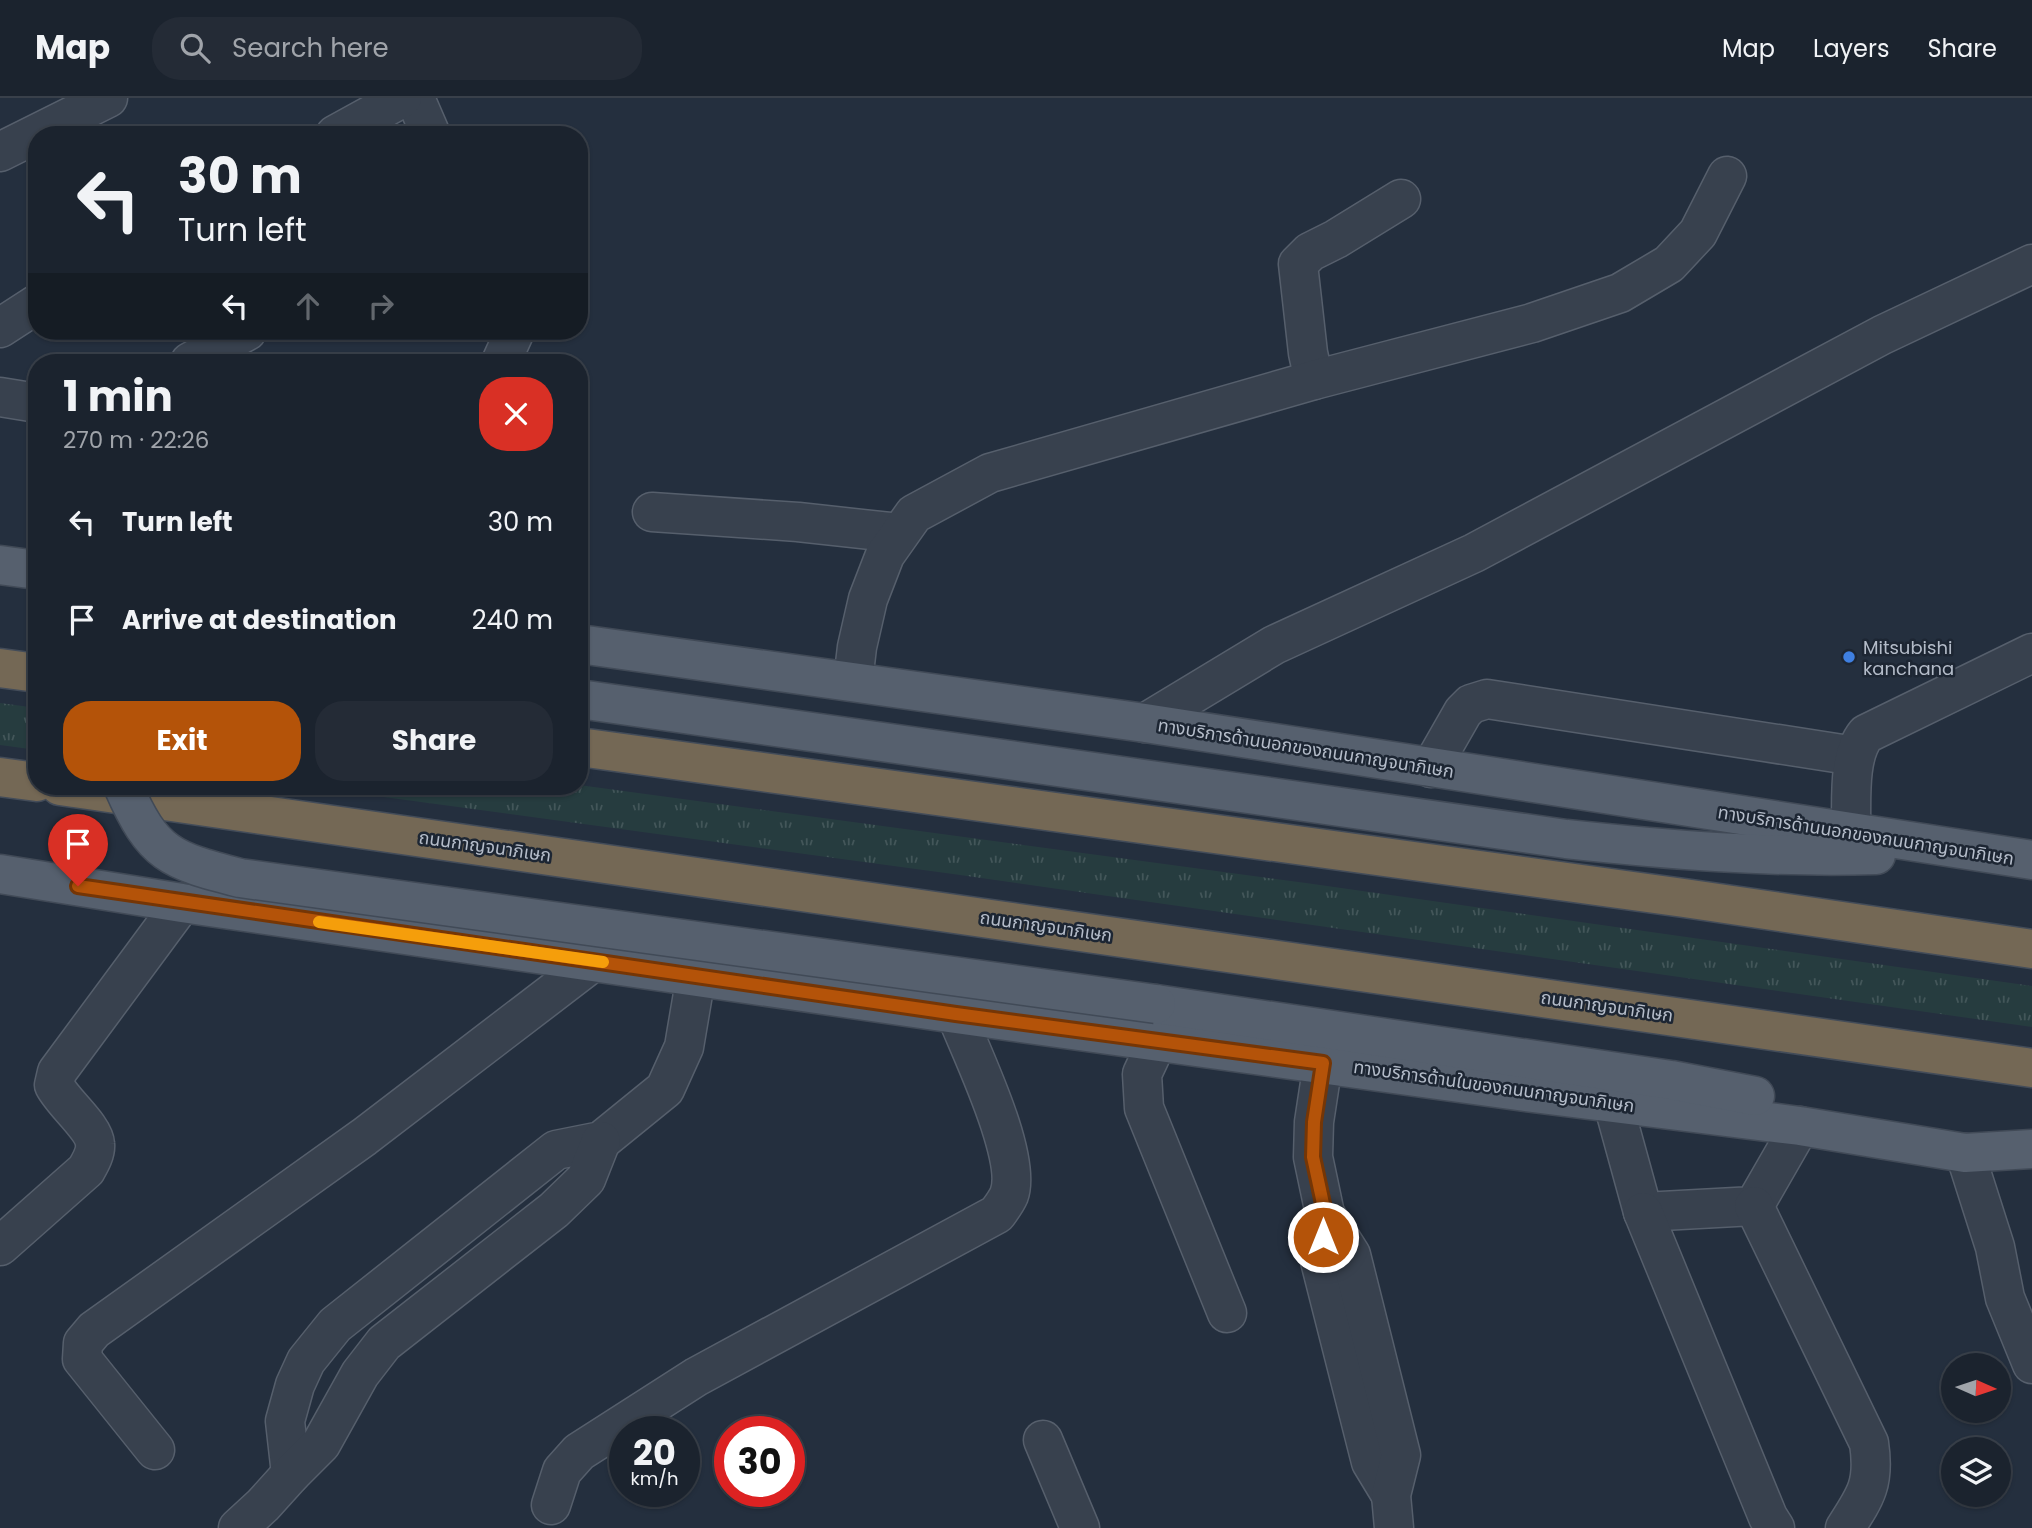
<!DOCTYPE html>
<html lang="en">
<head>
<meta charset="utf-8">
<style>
	:root { --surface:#1b232e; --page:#242b36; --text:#f1f3f6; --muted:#a0a4aa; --line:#39404a; --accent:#b45309 }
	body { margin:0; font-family:Poppins,"Noto Sans Thai",sans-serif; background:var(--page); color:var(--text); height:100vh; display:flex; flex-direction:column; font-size:26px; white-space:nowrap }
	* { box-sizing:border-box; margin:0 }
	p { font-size:23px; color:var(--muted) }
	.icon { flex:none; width:38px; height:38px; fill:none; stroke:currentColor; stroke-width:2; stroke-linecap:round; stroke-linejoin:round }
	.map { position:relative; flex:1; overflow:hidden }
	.sheet { position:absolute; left:28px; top:256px; width:560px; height:441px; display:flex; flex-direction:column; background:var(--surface); border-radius:28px; box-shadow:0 2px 5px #0004,0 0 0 2px var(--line) }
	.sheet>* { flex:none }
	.top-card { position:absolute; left:28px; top:28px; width:560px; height:214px; border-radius:28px; box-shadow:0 2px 5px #0004,0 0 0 2px var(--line); background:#1b232e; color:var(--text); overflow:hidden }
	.needle { width:46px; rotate:93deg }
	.fabs { position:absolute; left:1941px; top:1255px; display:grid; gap:14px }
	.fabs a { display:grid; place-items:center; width:70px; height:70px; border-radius:50%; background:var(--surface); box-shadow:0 2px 5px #0004,0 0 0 2px var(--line); font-size:35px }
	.speed { position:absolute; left:609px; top:1318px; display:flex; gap:14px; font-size:35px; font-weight:700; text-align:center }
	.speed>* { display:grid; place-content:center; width:91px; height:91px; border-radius:50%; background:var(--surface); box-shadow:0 2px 5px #0004,0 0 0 2px var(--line); line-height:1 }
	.speed small { font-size:18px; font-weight:400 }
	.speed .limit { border:10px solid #d22; background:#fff; color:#111 }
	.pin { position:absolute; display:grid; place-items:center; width:60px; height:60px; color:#fff; margin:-72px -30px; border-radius:50% 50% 50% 0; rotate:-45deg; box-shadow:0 0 7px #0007 }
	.pin .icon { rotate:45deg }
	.me { position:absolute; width:77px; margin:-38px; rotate:0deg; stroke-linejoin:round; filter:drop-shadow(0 0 5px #0008) }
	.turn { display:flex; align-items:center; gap:24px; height:147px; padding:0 35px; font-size:32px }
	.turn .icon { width:91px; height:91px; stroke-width:2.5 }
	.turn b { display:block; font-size:49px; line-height:60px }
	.lanes { display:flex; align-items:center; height:66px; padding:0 35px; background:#0003; justify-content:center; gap:35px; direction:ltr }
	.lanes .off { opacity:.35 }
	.round { display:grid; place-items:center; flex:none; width:74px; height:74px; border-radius:28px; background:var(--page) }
	.overview { display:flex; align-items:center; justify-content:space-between; height:119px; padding:0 35px }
	h1 { font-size:42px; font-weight:700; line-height:52px }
	.action { display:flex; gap:14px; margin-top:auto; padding:14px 35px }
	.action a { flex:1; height:80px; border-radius:28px; background:var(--accent); color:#fff; font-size:28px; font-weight:700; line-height:80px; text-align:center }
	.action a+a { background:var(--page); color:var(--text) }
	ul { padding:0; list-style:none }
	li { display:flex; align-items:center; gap:21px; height:98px; padding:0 35px }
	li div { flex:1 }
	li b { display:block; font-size:26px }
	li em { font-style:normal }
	header { display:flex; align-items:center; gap:42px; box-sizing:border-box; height:98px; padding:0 35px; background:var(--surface); border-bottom:2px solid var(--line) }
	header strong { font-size:33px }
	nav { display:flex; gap:38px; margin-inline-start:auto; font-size:24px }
	.search { width:490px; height:63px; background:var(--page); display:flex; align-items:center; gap:18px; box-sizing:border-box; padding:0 24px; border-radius:28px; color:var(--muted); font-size:26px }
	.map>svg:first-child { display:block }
	.grass { fill:url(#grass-tufts) }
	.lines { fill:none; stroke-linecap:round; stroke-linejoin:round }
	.minor-casing { stroke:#565f6c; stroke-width:41 }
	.major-casing { stroke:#414a57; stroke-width:41 }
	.highway-casing { stroke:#434c59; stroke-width:41 }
	.minor { stroke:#38414e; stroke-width:38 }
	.major { stroke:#56606e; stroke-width:38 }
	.highway { stroke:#746855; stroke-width:38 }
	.major-bridge-casing { stroke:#414a57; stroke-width:41; stroke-linecap:butt }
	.major-bridge { stroke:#56606e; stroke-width:38 }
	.route-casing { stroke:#753606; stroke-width:18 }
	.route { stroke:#b45309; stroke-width:12 }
	.slow { stroke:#f59e0b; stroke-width:12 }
	.shop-dot { fill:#3f7fe0; stroke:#1d2633; stroke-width:2.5 }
	.labels { text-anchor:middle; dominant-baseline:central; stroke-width:5; stroke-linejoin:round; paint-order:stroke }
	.poi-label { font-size:18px; fill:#b4bcc9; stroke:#1d2633; text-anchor:start }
	.street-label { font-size:18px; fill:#b4bcc9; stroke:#1d2633 }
</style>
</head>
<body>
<header>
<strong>Map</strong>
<div class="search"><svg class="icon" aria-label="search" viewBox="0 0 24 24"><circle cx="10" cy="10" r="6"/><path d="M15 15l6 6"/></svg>Search here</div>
<nav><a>Map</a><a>Layers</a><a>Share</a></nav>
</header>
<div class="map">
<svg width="2032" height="1430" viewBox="0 0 2032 1430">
	<defs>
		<pattern id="grass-tufts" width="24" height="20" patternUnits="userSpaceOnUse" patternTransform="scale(1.75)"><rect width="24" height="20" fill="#263c3f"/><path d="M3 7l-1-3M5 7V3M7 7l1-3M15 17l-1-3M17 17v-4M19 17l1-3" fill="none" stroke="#435659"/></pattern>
	</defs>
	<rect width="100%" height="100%" fill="#242f3e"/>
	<g class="grass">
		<path d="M0,605L37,610V652L0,647Z"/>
		<path d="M579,687L1306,785L2032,888V929L953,776L302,688Z"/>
	</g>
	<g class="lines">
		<g class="minor-casing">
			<g id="minor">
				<path d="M415,0L431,37"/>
				<path d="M335,37L402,0"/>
				<path d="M0,54L108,0"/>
				<path d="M0,230L37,206"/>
				<path d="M190,264L247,233"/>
				<path d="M501,264L515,233"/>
				<path d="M1314,282L1308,255L1298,166L1310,154L1336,141L1401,101"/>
				<path d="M0,299L37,305"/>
				<path d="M652,414L798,424L899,435"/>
				<path d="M853,583L857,549L868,501L885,457L914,416L990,375L1314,282L1532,225L1620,195L1669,166L1698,135L1727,78"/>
				<path d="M1145,625L1274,547L1474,455L1882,237L2032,166"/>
				<path d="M1431,670L1463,614L1471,606L1487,601L1855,658"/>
				<path d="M1851,735C1852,706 1847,659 1866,636L2032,555"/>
				<path d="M1157,944L1142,976L1144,1010L1227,1215"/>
				<path d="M1323,965L1314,1024L1313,1059L1325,1116L1320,1163L1371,1364L1391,1397"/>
				<path d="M1613,1005L1643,1114L1754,1108L1800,1028"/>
				<path d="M1965,1055L1995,1149L2005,1200L2032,1266"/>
				<path d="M1754,1108L1869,1345C1875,1385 1866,1398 1845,1430"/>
				<path d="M1643,1114L1768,1419L1775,1430"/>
				<path d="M1325,1116L1351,1157L1401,1357L1391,1397L1394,1430"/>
				<path d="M0,1148L86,1072C90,1065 96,1055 95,1046C94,1029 63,1005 54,987L57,974L182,805"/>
				<path d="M1043,1342L1080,1430"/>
				<path d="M155,1352L82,1261L83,1245L94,1232L364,1039L594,863"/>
				<path d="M291,1376L285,1323L295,1287L306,1263L335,1227L556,1052L601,1043L665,991L684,949L696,878"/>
				<path d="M551,1407L562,1373L579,1354L696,1279L997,1116C1001,1110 1006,1104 1009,1097C1023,1060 971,954 956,916"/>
				<path d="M238,1430L263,1407L291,1376L321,1346L360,1276L384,1245L554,1112L586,1081L601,1043"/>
			</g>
		</g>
		<g class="major-casing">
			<g id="major">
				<path d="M0,467L37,472"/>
				<path d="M579,546L1145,625L2032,762"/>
				<path d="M579,601L1566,741C1669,752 1771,760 1876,757"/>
				<path d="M0,776L182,805L956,916L1518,993L1800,1028L1965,1055L2032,1051"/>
				<path d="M1156,906L1671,982L1755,998"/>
			</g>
		</g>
		<g class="highway-casing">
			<g id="highway">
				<path d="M0,570L37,575"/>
				<path d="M579,649L1684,800L2032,851"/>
				<path d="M0,679L37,684"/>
				<path d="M60,688L2032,970"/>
			</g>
		</g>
		<use href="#minor" class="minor"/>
		<use href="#major" class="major"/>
		<use href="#highway" class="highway"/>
		<g class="major-bridge-casing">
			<path id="major-bridge" d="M123,688C153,757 170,762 240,780L1156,906"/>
		</g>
		<use href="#major-bridge" class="major-bridge"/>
	</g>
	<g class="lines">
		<g class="route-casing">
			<path id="route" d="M78,788L956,916L1323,965L1314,1024L1313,1059L1325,1115L1323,1139"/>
		</g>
		<use href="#route" class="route"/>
		<path class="slow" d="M319,824L603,864"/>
	</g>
	<circle class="shop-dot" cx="1849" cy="559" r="7"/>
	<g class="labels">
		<g class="poi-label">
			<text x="1863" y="549">Mitsubishi<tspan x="1863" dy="21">kanchana</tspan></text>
		</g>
		<g class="street-label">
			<text transform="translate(1306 650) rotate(9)">ทางบริการด้านนอกของถนนกาญจนาภิเษก</text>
			<text transform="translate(1866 737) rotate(9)">ทางบริการด้านนอกของถนนกาญจนาภิเษก</text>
			<text transform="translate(485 748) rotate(8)">ถนนกาญจนาภิเษก</text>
			<text transform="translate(1046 828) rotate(8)">ถนนกาญจนาภิเษก</text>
			<text transform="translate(1607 908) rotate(8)">ถนนกาญจนาภิเษก</text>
			<text transform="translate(1494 988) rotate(8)">ทางบริการด้านในของถนนกาญจนาภิเษก</text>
		</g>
	</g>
</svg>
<div class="fabs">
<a><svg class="needle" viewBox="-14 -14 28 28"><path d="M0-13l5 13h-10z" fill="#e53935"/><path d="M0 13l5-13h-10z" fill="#a0a4aa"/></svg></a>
<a><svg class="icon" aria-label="layers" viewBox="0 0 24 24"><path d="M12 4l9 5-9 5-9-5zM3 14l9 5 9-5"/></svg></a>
</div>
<div class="speed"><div>20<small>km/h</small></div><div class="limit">30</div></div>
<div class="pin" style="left:78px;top:788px;background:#d93025"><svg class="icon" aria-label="arrive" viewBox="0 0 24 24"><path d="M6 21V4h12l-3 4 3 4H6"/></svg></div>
<svg class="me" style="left:1323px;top:1139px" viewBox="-20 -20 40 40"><circle r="17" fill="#b45309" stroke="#fff" stroke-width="3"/><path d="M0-11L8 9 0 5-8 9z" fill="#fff"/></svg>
<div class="top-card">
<div class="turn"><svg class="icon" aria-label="left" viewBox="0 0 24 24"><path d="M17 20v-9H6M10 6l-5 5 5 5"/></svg><div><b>30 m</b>Turn left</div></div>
<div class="lanes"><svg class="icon" aria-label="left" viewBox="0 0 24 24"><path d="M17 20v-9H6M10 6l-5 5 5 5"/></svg><svg class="icon off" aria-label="ahead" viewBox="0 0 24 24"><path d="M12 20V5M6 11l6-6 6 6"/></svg><svg class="icon off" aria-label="right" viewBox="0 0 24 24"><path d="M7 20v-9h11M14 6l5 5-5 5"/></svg></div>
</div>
<section class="sheet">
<div class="overview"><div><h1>1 min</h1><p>270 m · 22:26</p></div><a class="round" style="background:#d93025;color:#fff"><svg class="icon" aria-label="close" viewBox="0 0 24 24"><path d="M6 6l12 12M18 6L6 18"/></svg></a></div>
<ul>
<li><svg class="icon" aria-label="left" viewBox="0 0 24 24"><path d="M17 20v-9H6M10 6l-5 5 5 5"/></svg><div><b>Turn left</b></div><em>30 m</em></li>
<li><svg class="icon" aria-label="arrive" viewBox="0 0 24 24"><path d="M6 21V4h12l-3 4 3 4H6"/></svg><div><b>Arrive at destination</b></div><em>240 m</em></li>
</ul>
<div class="action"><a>Exit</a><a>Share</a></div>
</section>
</div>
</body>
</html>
